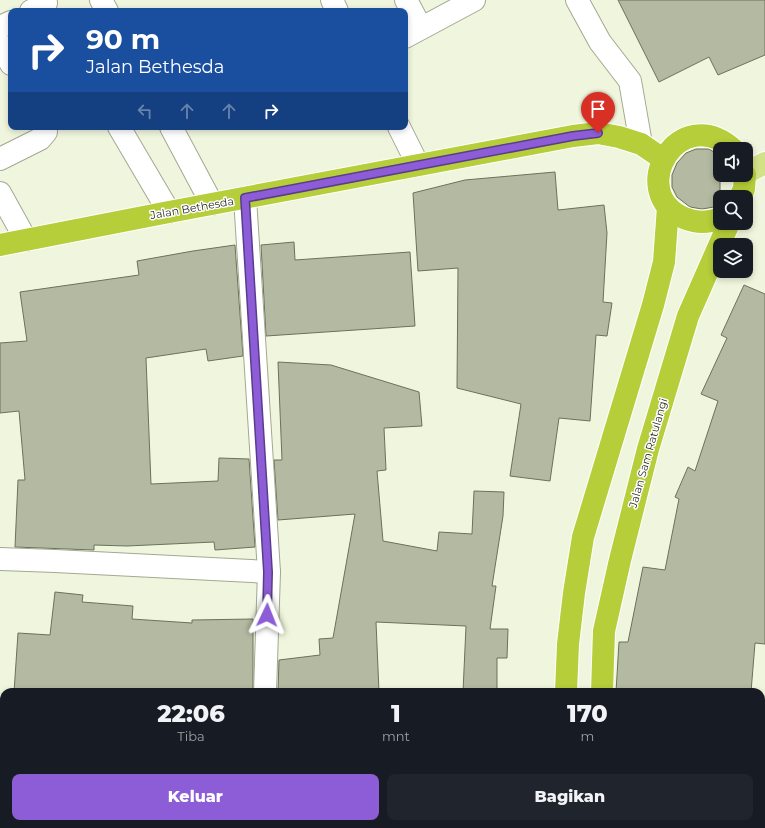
<!DOCTYPE html>
<html lang="id">
<head>
<meta charset="utf-8">
<style>
	:root { --surface:#171b24; --page:#20242c; --text:#f1f3f6; --muted:#9ea1a6; --accent:#8c5dd6 }
	body { margin:0; font-family:Montserrat,sans-serif; background:var(--page); color:var(--text); height:100vh; display:flex; flex-direction:column; font-size:15px; white-space:nowrap }
	* { box-sizing:border-box; margin:0 }
	p { font-size:13px; color:var(--muted) }
	.icon { flex:none; width:22px; height:22px; fill:none; stroke:currentColor; stroke-width:2; stroke-linecap:round; stroke-linejoin:round }
	.map { position:relative; flex:1; overflow:hidden }
	.details { position:absolute; left:0px; top:688px; width:765px; height:140px; display:flex; flex-direction:column; background:var(--surface); border-radius:12px 12px 0 0; box-shadow:0 2px 6px #0003 }
	.details>* { flex:none }
	.hud { position:absolute; left:8px; top:8px; width:400px; height:122px; border-radius:8px; box-shadow:0 2px 6px #0003; background:#1a4fa0; color:#fff; overflow:hidden }
	.tools { position:absolute; left:713px; top:142px; display:grid; gap:8px }
	.tools a { display:grid; place-items:center; width:40px; height:40px; border-radius:8px; background:var(--surface); box-shadow:0 2px 6px #0003; font-size:20px }
	.pin { position:absolute; display:grid; place-items:center; width:34px; height:34px; color:#fff; margin:-41px -17px; border-radius:50% 50% 50% 0; rotate:-45deg; box-shadow:0 0 4px #0007 }
	.pin .icon { rotate:45deg }
	.me { position:absolute; width:44px; margin:-22px; rotate:2deg; stroke-linejoin:round; filter:drop-shadow(0 0 3px #0008) }
	.turn { display:flex; align-items:center; gap:14px; height:84px; padding:0 12px; font-size:18px }
	.turn .icon { width:52px; height:52px; stroke-width:2.5 }
	.turn b { display:block; font-size:28px; line-height:34px }
	.lanes { display:flex; align-items:center; height:38px; padding:0 12px; background:#0003; justify-content:center; gap:20px; direction:ltr }
	.lanes .off { opacity:.35 }
	.eta { display:flex; justify-content:space-evenly; align-items:center; height:68px; text-align:center }
	.eta b { font-size:24px; font-weight:800; line-height:28px }
	.button { display:flex; gap:8px; margin-top:auto; padding:8px 12px }
	.button a { flex:1; height:46px; border-radius:8px; background:var(--accent); color:#fff; font-size:16px; font-weight:800; line-height:46px; text-align:center }
	.button a+a { background:var(--page); color:var(--text) }
	.map>svg:first-child { display:block }
	.building { fill:#b3baa1; stroke:#6c715b }
	.lines { fill:none; stroke-linecap:round; stroke-linejoin:round }
	.minor-casing { stroke:#a3a991; stroke-width:24 }
	.major-casing { stroke:#fff; stroke-width:24 }
	.highway-casing { stroke:#fff; stroke-width:24 }
	.minor { stroke:#fff; stroke-width:22 }
	.major { stroke:#d3e288; stroke-width:22 }
	.highway { stroke:#b5ce39; stroke-width:22 }
	.route-casing { stroke:#5b3c8b; stroke-width:10 }
	.route { stroke:#8c5dd6; stroke-width:7 }
	.labels { text-anchor:middle; dominant-baseline:central; stroke-width:3; stroke-linejoin:round; paint-order:stroke }
	.street-label { font-size:11px; fill:#2a2c23; stroke:#fff }
</style>
</head>
<body>
<div class="map">
<svg width="765" height="828" viewBox="0 0 765 828">
	<rect width="100%" height="100%" fill="#f0f6dd"/>
	<g class="building">
		<path d="M618,0H765V55L718,75L709,57L659,82Z"/>
		<path d="M696,149H709L720,156V206L702,209L690,207L677,197L672,187V175L677,163L686,153Z"/>
		<path d="M555,172L558,210L604,205L607,233L603,302L612,303L607,336L596,335L590,421L559,418L550,481L510,476L521,404L457,388L458,268L418,271L413,193L465,180Z"/>
		<path d="M294,242L295,260L410,252L415,326L266,336L261,245Z"/>
		<path d="M235,245L243,356L208,361L206,349L146,358L151,484L218,481L219,458L249,459L255,547L215,550L214,542L127,546L94,545V550L15,547L18,480H25L19,411L0,413V343L27,341L20,292L139,275L137,261L193,251Z"/>
		<path d="M744,285L765,294V644L755,643L751,692H616L619,642H628L643,567L665,570L679,499L675,497L688,467L695,471L718,401L701,394L727,338L721,335Z"/>
		<path d="M278,362L331,365L419,392L422,426L384,428L386,470L377,471L383,541L437,551L439,532L472,534L474,491L504,492L503,516L492,586H496L490,629H508L507,658H497V692H463L466,626L376,622L379,692H278L279,660L320,655L319,639L333,638L355,514L278,520L274,460H282Z"/>
		<path d="M55,592L83,595L82,602L133,606L132,619L192,623V620L253,619V692H14L18,633L50,635Z"/>
	</g>
	<g class="lines">
		<g class="minor-casing">
			<g id="minor">
				<path d="M101,0L107,11"/>
				<path d="M332,0L337,11"/>
				<path d="M406,0L421,28"/>
				<path d="M577,0L600,42L630,81L641,144"/>
				<path d="M31,11L46,3"/>
				<path d="M0,27L11,22"/>
				<path d="M405,37L474,0"/>
				<path d="M0,44L11,64"/>
				<path d="M119,127L169,212"/>
				<path d="M171,127L212,204"/>
				<path d="M399,127L418,165"/>
				<path d="M0,159L40,139L46,132V127"/>
				<path d="M0,193L26,240"/>
				<path d="M245,198L269,572L265,692"/>
				<path d="M0,559L55,561L269,572"/>
				<path d="M0,782H4"/>
				<path d="M431,828L433,824"/>
			</g>
		</g>
		<g class="major-casing">
			<path id="major" d="M746,173L765,163"/>
		</g>
		<g class="highway-casing">
			<g id="highway">
				<path d="M740,197L744,189L745,175"/>
				<path d="M720,218C709,223 696,223 684,218C625,192 679,101 733,149"/>
				<path d="M0,245L169,212L573,136L598,133L619,137L641,144L663,159"/>
				<path d="M566,692L568,644L574,593L583,537L653,305L664,262L668,207"/>
				<path d="M602,692L604,631L620,560L648,449L688,316L729,223"/>
				<path d="M570,824L571,828"/>
				<path d="M617,824V828"/>
			</g>
		</g>
		<use href="#minor" class="minor"/>
		<use href="#major" class="major"/>
		<use href="#highway" class="highway"/>
	</g>
	<g class="lines">
		<g class="route-casing">
			<path id="route" d="M267,615L268,572L245,198L573,136L598,133"/>
		</g>
		<use href="#route" class="route"/>
	</g>
	<g class="labels">
		<g class="street-label">
			<text transform="translate(192 208) rotate(-10)">Jalan Bethesda</text>
			<text transform="translate(648 453) rotate(-74)">Jalan Sam Ratulangi</text>
		</g>
	</g>
</svg>
<div class="tools">
<a><svg class="icon" aria-label="sound" viewBox="0 0 24 24"><path d="M4 9h4l5-4v14l-5-4H4zM17 9q2 3 0 6"/></svg></a>
<a><svg class="icon" aria-label="search" viewBox="0 0 24 24"><circle cx="10" cy="10" r="6"/><path d="M15 15l6 6"/></svg></a>
<a><svg class="icon" aria-label="layers" viewBox="0 0 24 24"><path d="M12 4l9 5-9 5-9-5zM3 14l9 5 9-5"/></svg></a>
</div>
<div class="pin" style="left:598px;top:133px;background:#d93025"><svg class="icon" aria-label="arrive" viewBox="0 0 24 24"><path d="M6 21V4h12l-3 4 3 4H6"/></svg></div>
<svg class="me" style="left:267px;top:615px" viewBox="-20 -20 40 40"><path d="M0-17L14 15 0 8-14 15z" fill="#8c5dd6" stroke="#fff" stroke-width="4"/></svg>
<div class="hud">
<div class="turn"><svg class="icon" aria-label="right" viewBox="0 0 24 24"><path d="M7 20v-9h11M14 6l5 5-5 5"/></svg><div><b>90 m</b>Jalan Bethesda</div></div>
<div class="lanes"><svg class="icon off" aria-label="left" viewBox="0 0 24 24"><path d="M17 20v-9H6M10 6l-5 5 5 5"/></svg><svg class="icon off" aria-label="ahead" viewBox="0 0 24 24"><path d="M12 20V5M6 11l6-6 6 6"/></svg><svg class="icon off" aria-label="ahead" viewBox="0 0 24 24"><path d="M12 20V5M6 11l6-6 6 6"/></svg><svg class="icon" aria-label="right" viewBox="0 0 24 24"><path d="M7 20v-9h11M14 6l5 5-5 5"/></svg></div>
</div>
<section class="details">
<div class="eta">
<div><b>22:06</b><p>Tiba</p></div>
<div><b>1</b><p>mnt</p></div>
<div><b>170</b><p>m</p></div>
</div>
<div class="button"><a>Keluar</a><a>Bagikan</a></div>
</section>
</div>
</body>
</html>
